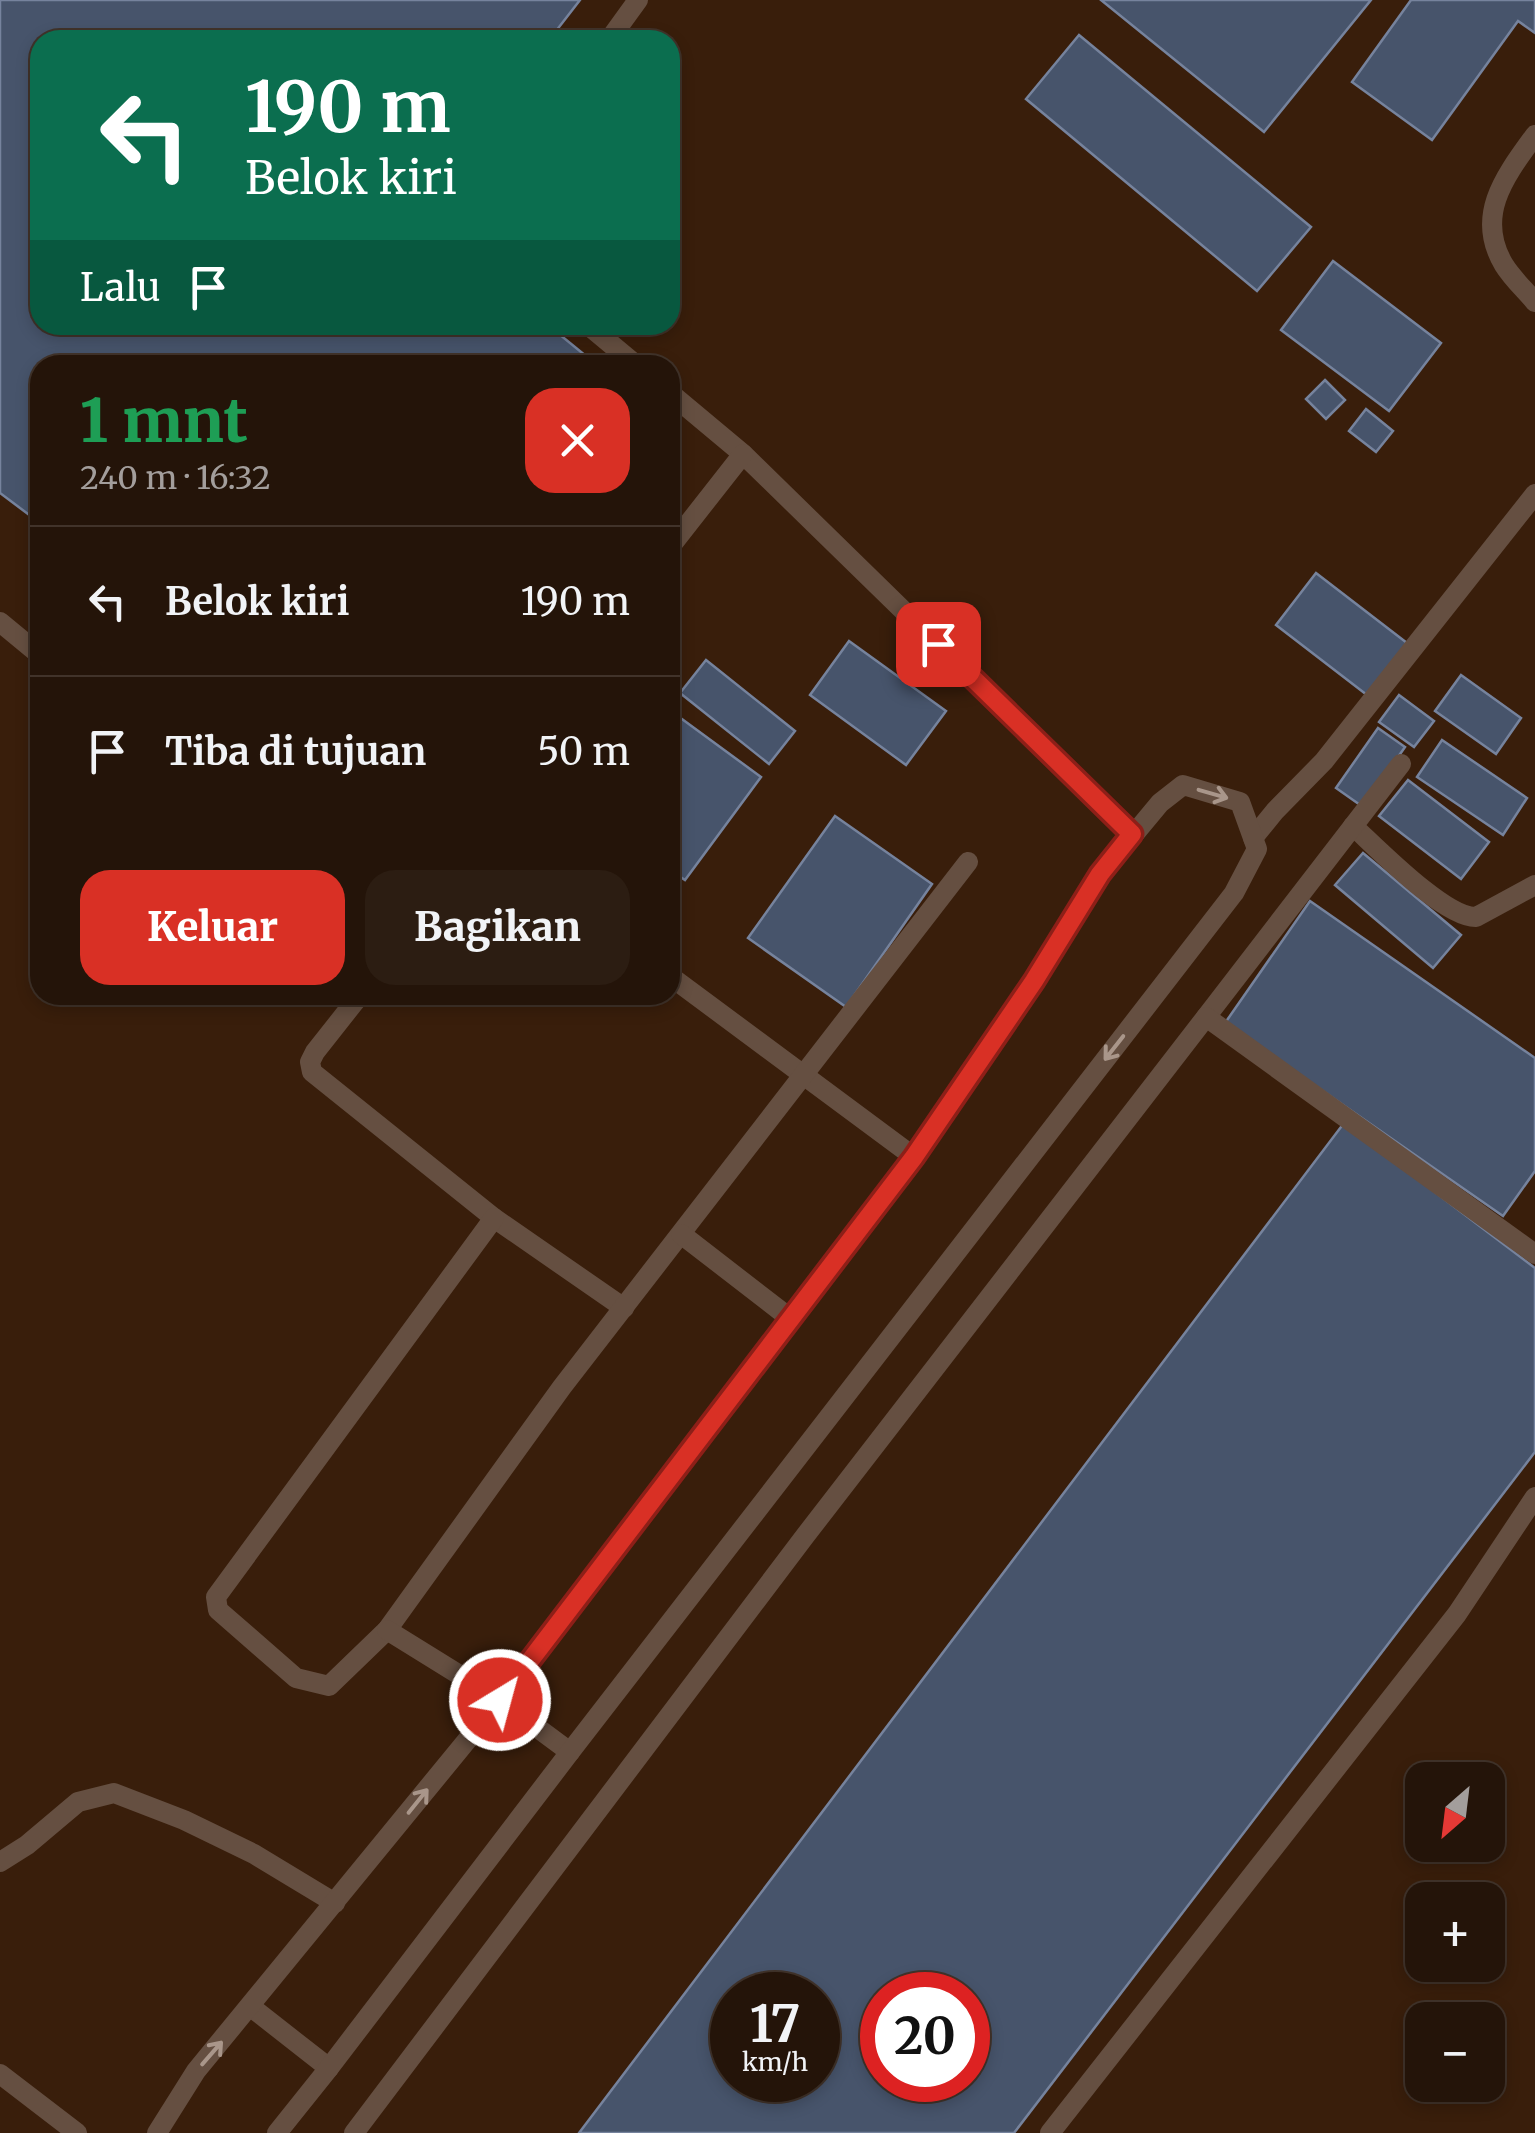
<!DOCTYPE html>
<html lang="id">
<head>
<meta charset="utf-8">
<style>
	:root { --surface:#241409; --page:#2c1d12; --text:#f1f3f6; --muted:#a39e9c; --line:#41332a; --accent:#d93025 }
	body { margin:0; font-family:Merriweather,serif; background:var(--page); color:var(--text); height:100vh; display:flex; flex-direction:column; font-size:38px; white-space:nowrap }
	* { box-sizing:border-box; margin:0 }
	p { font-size:32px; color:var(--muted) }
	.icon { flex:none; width:55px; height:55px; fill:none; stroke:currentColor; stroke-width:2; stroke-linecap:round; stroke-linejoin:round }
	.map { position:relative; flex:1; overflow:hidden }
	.drawer { position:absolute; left:30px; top:355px; width:650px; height:650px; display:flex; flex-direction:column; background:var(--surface); border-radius:30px; box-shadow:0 5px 15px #0003,0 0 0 2px var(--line) }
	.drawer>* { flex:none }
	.top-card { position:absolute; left:30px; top:30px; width:650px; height:305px; border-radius:30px; box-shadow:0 5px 15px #0003,0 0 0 2px var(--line); background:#0b6e4f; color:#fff; overflow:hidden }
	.needle { width:65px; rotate:208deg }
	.tools { position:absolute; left:1405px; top:1762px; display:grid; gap:20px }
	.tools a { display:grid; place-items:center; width:100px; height:100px; border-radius:20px; background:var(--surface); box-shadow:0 5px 15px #0003,0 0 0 2px var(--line); font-size:50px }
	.speed { position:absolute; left:710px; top:1972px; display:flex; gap:20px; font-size:50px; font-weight:700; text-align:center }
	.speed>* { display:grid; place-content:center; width:130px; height:130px; border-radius:50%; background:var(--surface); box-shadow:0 5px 15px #0003,0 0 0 2px var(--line); line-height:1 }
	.speed small { font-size:25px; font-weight:400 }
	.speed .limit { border:15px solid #d22; background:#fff; color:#111 }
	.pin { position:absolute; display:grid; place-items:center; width:85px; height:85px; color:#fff; margin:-42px; border-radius:20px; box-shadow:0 5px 15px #0006 }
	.me { position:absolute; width:110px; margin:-55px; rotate:37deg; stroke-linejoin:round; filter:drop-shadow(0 0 8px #0008) }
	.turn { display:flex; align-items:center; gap:35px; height:210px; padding:0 50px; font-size:45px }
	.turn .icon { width:130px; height:130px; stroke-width:2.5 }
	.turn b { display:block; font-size:70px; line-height:85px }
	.then { display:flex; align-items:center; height:95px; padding:0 50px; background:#0003; gap:20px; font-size:38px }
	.round { display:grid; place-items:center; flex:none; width:105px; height:105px; border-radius:30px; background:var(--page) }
	.summary { display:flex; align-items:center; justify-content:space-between; height:170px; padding:0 50px }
	h1 { font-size:60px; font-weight:800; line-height:75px; color:#1e9e55 }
	.button { display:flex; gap:20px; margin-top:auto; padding:20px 50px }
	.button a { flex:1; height:115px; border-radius:30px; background:var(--accent); color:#fff; font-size:40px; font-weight:800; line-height:115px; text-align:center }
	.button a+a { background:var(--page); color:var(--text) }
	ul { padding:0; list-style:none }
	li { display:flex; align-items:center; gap:30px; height:150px; padding:0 50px; border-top:2px solid var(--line) }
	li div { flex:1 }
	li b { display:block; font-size:38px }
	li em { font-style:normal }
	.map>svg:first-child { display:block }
	.built { fill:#391e0b; fill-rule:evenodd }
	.building { fill:#47546b; stroke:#76839d; stroke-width:2.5; fill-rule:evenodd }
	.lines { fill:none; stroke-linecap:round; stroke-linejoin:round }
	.service { stroke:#654f41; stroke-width:20 }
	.oneway { stroke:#a9968a }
	.route-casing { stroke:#8d1f18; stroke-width:25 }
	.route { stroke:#d93025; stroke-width:18 }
</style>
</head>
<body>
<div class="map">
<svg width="1535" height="2133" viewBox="0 0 1535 2133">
	<rect width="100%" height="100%" fill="#301a0c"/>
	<path class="built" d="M0,0H1535V2133H0ZM40,40H670V325H40ZM40,365H670V995H40ZM1422,1780H1488V1845H1422ZM1422,1900H1488V1965H1422ZM732,1995H818V2080H732ZM882,1995H968V2080H882ZM1422,2020H1488V2085H1422Z"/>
	<g class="building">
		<path d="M0,0H580L549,40H40V325H548L597,365H40V523L0,493Z"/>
		<path d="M1101,0H1371L1264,132Z"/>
		<path d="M1411,0H1535V33L1518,21L1432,140L1352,82Z"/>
		<path d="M1079,35L1311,227L1257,291L1026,99Z"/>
		<path d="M1333,261L1441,343L1389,411L1281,330Z"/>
		<path d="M1325,380L1345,400L1326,419L1306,399Z"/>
		<path d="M1366,409L1393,431L1376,452L1349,431Z"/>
		<path d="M1316,573L1407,643L1367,695L1276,625Z"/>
		<path d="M849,641L946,711L906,765L810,695Z"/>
		<path d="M706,660L795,731L769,764L680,693Z"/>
		<path d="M1461,675L1521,718L1496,754L1435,711Z"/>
		<path d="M1399,695L1434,721L1414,747L1379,722Z"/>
		<path d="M671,711L761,777L685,880L670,870Z"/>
		<path d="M1378,728L1405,747L1363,807L1336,788Z"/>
		<path d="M1442,740L1527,798L1503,835L1417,777Z"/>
		<path d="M1408,780L1489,842L1461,879L1379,816Z"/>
		<path d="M835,816L932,884L846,1007L748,938Z"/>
		<path d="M1363,853L1461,935L1433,968L1335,885Z"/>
		<path d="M1310,901L1535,1058V1171L1503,1216L1225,1023Z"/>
		<path d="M1344,1123L1535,1268V1452L1014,2133H579ZM732,1995H818V2080H732ZM882,1995H968V2080H882Z"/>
	</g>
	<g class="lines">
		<g class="service">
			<path d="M609,40L638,0"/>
			<path d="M1535,135C1506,175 1474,215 1504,265C1512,278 1525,290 1535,302"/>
			<path d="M588,325L636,365"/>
			<path d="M670,393L743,454L1132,834"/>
			<path d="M670,547L743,454"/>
			<path d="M0,622L40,655"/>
			<path d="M1353,826C1377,848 1445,918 1476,917L1535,885"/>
			<path d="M1253,838L1275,811L1324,761L1535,494"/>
			<path d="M670,976L914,1157"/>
			<path d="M360,995L315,1052L310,1062L312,1072L494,1218L624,1308"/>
			<path d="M1206,1017L1401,764"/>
			<path d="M494,1218L216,1597L218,1610L296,1678L329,1686L387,1630L562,1387L968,862"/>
			<path d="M681,1234L791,1319"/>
			<path d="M387,1630L500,1700L570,1752"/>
			<path d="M0,1862L27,1845L78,1802L114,1793L184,1820L254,1854L335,1903"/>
			<path d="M251,2007L329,2068"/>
			<path d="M0,2074L77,2133"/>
			<path d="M157,2133L196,2071L500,1700L914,1157L1034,981L1101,874L1160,803L1183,785L1240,802L1257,849L1234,893L570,1752L329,2068L277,2133"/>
			<path d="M354,2133L805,1536L1206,1017L1535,1254"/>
			<path d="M1050,2133L1457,1614L1535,1497"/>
		</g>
	</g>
	<defs><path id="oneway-shaft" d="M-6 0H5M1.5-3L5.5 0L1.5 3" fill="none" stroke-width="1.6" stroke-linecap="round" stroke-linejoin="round" transform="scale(2.5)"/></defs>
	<g class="oneway">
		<use href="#oneway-shaft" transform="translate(1213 794) rotate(16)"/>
		<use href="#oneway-shaft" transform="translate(1114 1048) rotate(128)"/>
		<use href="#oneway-shaft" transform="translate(418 1801) rotate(-51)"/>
		<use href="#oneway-shaft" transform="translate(212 2053) rotate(-49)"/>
	</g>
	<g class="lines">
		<g class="route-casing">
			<path id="route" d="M500,1700L914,1157L1034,981L1100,874L1132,834L938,644"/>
		</g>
		<use href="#route" class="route"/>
	</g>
</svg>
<div class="tools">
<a><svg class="needle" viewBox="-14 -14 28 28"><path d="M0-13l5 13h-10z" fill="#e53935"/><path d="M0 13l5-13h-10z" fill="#a39e9c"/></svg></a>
<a>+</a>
<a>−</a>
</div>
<div class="speed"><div>17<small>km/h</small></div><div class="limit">20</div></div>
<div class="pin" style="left:938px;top:644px;background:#d93025"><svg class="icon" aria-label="arrive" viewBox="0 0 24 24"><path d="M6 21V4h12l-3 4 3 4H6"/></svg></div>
<svg class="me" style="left:500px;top:1700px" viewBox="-20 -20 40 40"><circle r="17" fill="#d93025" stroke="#fff" stroke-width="3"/><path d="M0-11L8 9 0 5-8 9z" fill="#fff"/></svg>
<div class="top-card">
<div class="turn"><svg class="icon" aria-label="left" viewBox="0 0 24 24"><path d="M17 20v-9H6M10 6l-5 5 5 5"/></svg><div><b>190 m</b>Belok kiri</div></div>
<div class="then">Lalu<svg class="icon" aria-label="arrive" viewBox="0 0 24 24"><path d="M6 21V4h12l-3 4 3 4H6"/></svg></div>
</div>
<section class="drawer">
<div class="summary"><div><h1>1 mnt</h1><p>240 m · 16:32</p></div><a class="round" style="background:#d93025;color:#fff"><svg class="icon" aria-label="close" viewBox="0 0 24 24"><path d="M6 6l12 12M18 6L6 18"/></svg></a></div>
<ul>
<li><svg class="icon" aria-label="left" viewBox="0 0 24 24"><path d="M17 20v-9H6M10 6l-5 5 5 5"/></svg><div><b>Belok kiri</b></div><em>190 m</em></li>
<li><svg class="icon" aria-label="arrive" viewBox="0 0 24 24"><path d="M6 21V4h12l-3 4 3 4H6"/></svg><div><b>Tiba di tujuan</b></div><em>50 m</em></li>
</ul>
<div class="button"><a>Keluar</a><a>Bagikan</a></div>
</section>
</div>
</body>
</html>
